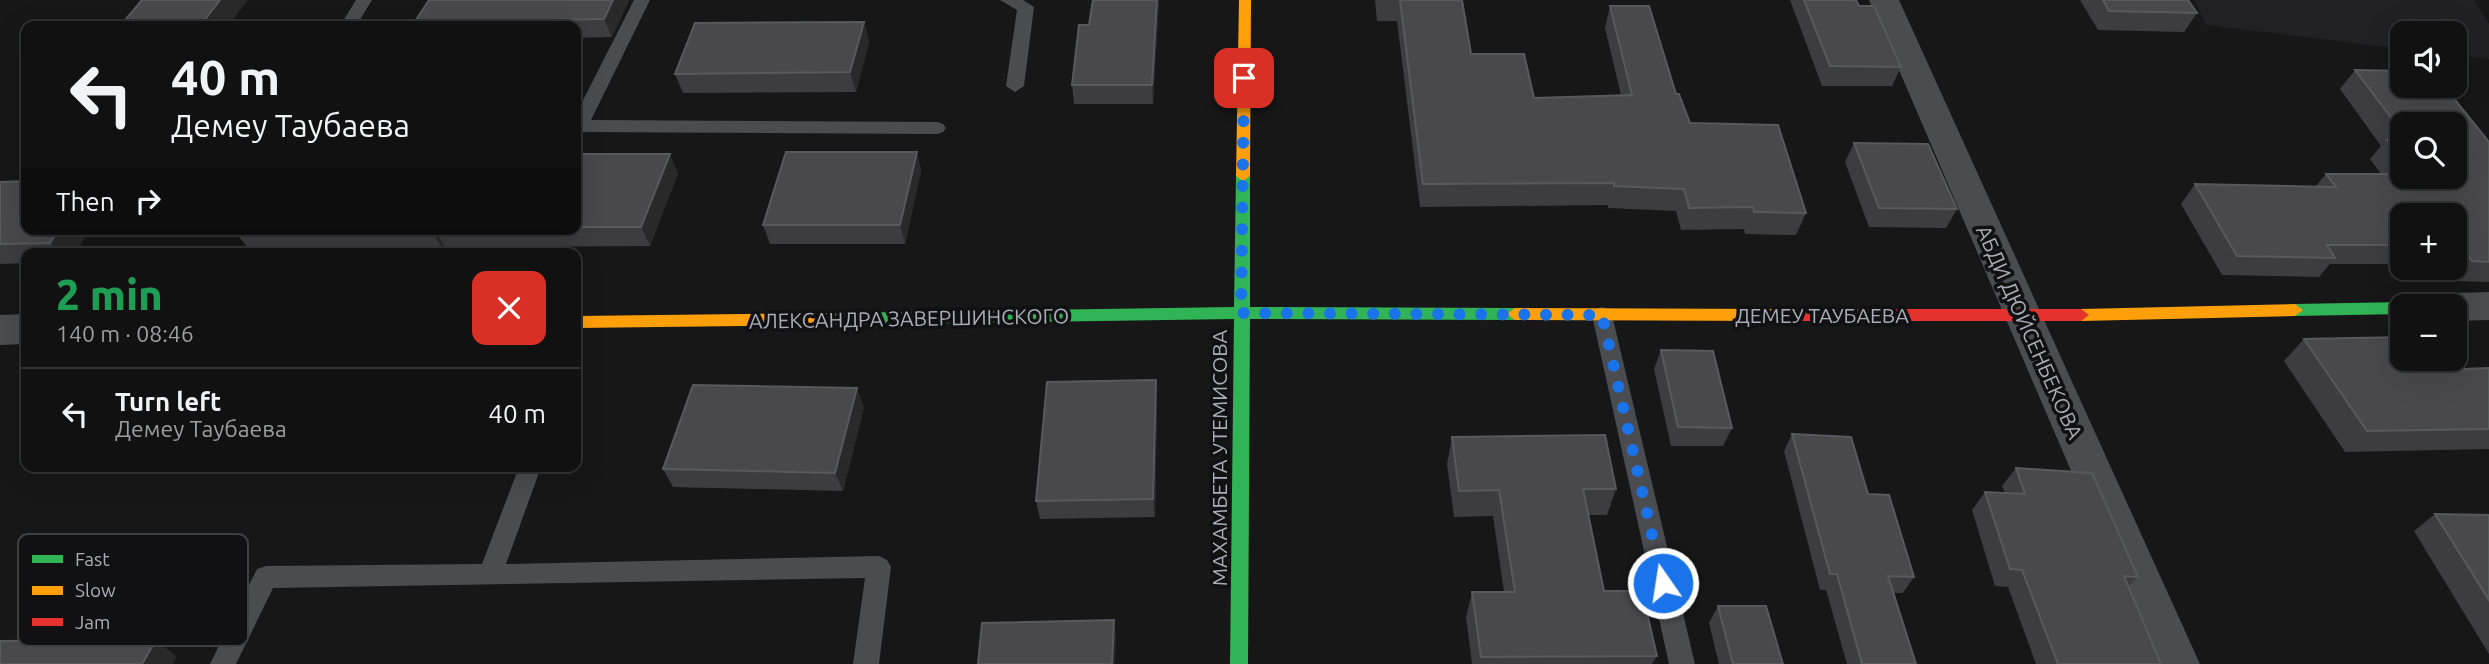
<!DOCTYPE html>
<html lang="en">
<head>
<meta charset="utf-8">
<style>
	:root { --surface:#111; --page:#1e1f1f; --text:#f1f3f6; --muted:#9c9d9f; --line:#303131 }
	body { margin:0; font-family:Ubuntu,sans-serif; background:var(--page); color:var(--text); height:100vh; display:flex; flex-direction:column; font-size:26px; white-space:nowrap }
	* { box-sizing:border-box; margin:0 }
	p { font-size:23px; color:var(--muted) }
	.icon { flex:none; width:38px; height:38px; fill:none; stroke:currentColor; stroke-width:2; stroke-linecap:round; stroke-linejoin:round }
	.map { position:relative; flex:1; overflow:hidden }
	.panel { position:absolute; left:21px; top:248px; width:560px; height:224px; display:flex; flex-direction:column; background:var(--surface); border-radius:14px; box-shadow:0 7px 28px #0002,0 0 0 2px var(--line) }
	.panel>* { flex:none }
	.banner { position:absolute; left:21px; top:21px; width:560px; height:214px; border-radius:14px; box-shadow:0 7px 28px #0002,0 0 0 2px var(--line); background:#111; color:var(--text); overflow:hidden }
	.tools { position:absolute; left:2390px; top:21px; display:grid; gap:14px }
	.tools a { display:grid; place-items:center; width:77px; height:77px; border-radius:14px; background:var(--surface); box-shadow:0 7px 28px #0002,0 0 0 2px var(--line); font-size:35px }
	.pin { position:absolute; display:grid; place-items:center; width:60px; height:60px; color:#fff; margin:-30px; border-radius:14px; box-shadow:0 4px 10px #0006 }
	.me { position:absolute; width:77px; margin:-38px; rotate:347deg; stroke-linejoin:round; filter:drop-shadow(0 0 5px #0008) }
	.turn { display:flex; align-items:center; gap:24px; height:147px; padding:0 35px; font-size:32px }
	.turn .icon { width:91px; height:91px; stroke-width:2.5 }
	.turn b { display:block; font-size:49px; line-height:60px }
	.then { display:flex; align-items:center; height:66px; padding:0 35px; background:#0003; gap:14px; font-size:26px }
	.round { display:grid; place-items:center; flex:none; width:74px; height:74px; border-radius:14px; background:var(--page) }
	.head { display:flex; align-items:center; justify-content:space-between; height:119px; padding:0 35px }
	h1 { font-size:42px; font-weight:800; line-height:52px; color:#1e9e55 }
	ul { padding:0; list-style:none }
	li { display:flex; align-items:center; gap:21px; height:91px; padding:0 35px; border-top:2px solid var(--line) }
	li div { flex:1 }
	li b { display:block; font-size:26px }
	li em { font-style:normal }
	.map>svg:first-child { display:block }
	.built { fill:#212123 }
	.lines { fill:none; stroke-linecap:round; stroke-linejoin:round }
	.lane { fill:#4b4c50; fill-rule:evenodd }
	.street { fill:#4b4c50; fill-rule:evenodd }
	.fast { fill:#30b455; fill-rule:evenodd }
	.slow { fill:#ff9f0a; fill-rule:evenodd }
	.jam { fill:#e5322d; fill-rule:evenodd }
	.wall { fill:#3d3d3f; fill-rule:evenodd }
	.shaded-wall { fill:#29292a }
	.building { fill:#49494c; stroke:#58595d; stroke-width:2 }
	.route { stroke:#1a73e8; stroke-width:12; stroke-dasharray:0 21.6 }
	.labels { text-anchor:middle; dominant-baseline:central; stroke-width:7; stroke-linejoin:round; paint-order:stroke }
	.street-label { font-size:21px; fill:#a8adb8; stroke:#111113 }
	.key { fill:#111113; stroke:#3e4045; stroke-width:2 }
	.key-label { font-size:19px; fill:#a8adb8 }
</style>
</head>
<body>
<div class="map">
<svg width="2489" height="664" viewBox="0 0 2489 664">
	<rect width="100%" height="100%" fill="#171717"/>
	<path class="built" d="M2194,0H2474L2489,24V59L2455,55V33H2403V49L2206,25Z"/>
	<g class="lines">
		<g class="lane">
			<path d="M356,0H372L356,26H340Z"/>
			<path d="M634,0H650L591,120L937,122L943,124L946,128L943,132L937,134L576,132V114Z"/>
			<path d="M1000,0H1023L1034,7L1024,86L1015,92L1006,86L1017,10Z"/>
			<path d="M1602,307L1609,309L1612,315L1695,664H1669L1592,315L1595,309Z"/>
			<path d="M519,467H541L506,564L879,556L887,560L891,567L879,664H853L865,578L273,588L236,664H210L257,569L266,566L482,564Z"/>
		</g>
		<g class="street">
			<path d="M1869,0H1899L2200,664H2154Z"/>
			<path d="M2489,292V320L2455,321V306H2436L2442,297L2455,293Z"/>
			<path d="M26,314V344L0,345V315Z"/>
		</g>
		<g class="fast">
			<path d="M1243,171L1250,176V307L1515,308L1523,314L1515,320L1250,319L1248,664H1230L1234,319L834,325L826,319L834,313L1234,307L1236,176Z"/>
			<path d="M2403,302L2410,306H2403V314L2295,316L2287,310L2295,304Z"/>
		</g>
		<g class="slow">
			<path d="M1239,0H1251L1250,176L1243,181L1236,176Z"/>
			<path d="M2295,304L2303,310L2295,316L2081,321L2073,315L2081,309Z"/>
			<path d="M1515,308L1776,309L1784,315L1776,321L1515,320L1507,314Z"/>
			<path d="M834,313L842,319L834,325L576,328V316Z"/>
		</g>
		<path class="jam" d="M1776,309H2081L2089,315L2081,321H1776L1768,315Z"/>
	</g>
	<g class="wall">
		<path d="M429,0H629L612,37L576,38V26H412Z"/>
		<path d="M1093,0H1159L1153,104H1074L1072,85L1089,25Z"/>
		<path d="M1375,0H1462L1471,54L1534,98L1621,95L1605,28L1610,6L1676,94L1690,123L1806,213L1796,235L1745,234L1744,229L1681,230L1676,211L1608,208V205L1420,207L1397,21H1377Z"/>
		<path d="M1790,0H1856L1859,6L1901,67L1892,86H1822Z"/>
		<path d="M2080,0H2188L2197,13L2184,32L2098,30Z"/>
		<path d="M864,22L869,42L856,92L683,93L675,74Z"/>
		<path d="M2355,70L2489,142V282L2453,281L2444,268H2455V215H2403V264H2330L2319,277L2222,275L2181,204L2195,184L2315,187L2326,174H2381L2370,159L2381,146L2340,89ZM2403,124L2455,177H2403Z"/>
		<path d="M1854,143L1957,209L1946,228L1869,227L1845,162Z"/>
		<path d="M917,152L921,171L905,244H770L763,225Z"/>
		<path d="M576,154L678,173L650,246L445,247L444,250L251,252L236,233L238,229H576Z"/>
		<path d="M0,182L74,254H26V263L0,264Z"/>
		<path d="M2304,339L2463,369L2489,368V449L2345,452L2284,361Z"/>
		<path d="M1661,350L1732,428L1723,446H1671L1654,369Z"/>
		<path d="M1157,399L1155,517L1040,519L1036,501Z"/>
		<path d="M864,407L843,491L673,487L663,469Z"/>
		<path d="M1792,434L1868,494L1914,577L1903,593H1894L1916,664H1847L1826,590H1820L1784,451Z"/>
		<path d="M1452,437L1616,489L1607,515H1589L1604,591L1657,656L1652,664H1472L1466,617L1472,592H1504L1493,516L1454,517L1447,464Z"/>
		<path d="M2016,468L2138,577L2128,587L2161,664H2036L2008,587L1995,586L1972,510L1985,492L2005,493L2002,486Z"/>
		<path d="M2435,514L2489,515V654L2414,531Z"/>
		<path d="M1718,606L1783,664H1719L1709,623Z"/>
	</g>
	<g class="shaded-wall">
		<path d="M220,0H248L228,26H200Z"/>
		<path d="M613,0H629L612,37L604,19Z"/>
		<path d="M1157,0H1159L1153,104L1152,85Z"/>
		<path d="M864,22L869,42L856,92L850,72Z"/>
		<path d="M917,152L921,171L905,244L900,225Z"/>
		<path d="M670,154L678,173L650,246L641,227Z"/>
		<path d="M59,229H91L74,254H60L50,243Z"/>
		<path d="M432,229H434L445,247L444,250L431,231Z"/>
		<path d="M1156,380L1157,399L1155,517L1153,499Z"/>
		<path d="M857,388L864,407L843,491L835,473Z"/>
		<path d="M1114,620L1116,636L1115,664H1112Z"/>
		<path d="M156,640L177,657L173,664H142Z"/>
	</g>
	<g class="building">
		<path d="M142,0H220L200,26H120Z"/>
		<path d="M429,0H613L604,19L501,21L498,26H412Z"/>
		<path d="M1093,0H1157L1152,85H1072L1079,25H1089Z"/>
		<path d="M1400,0H1462L1471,54H1524L1534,98L1632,95L1610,6H1649L1676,94H1679L1690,123L1778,125L1806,213L1754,212L1753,207L1689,208L1684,189L1614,186V183L1423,184Z"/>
		<path d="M1804,0H1856L1859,6H1874L1901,67L1830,66Z"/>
		<path d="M2103,0H2188L2197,13L2109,11Z"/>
		<path d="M864,22L850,72L675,74L695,23Z"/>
		<path d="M2355,70L2403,71V86H2444L2489,142V262L2472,261L2461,245H2455V215H2403V245H2327L2335,258L2237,256L2195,184L2336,187L2326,174H2403V177H2455V124H2403V133Z"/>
		<path d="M2387,140H2403V163Z"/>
		<path d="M1854,143L1928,144L1957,209L1879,208Z"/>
		<path d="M786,152H917L900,225H763Z"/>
		<path d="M576,154H670L641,227H576Z"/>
		<path d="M26,181V229H59L50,243L0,244V182Z"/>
		<path d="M238,229H432L431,231L236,233Z"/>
		<path d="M2403,337V359L2455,358L2463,369L2489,368V429L2367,431L2304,339Z"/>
		<path d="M1661,350L1713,351L1732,428L1678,427Z"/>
		<path d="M1156,380L1153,499L1036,501L1047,382Z"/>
		<path d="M693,385L857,388L835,473L663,469Z"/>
		<path d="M1792,434L1851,437L1868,494L1889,495L1914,577L1888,576L1916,664H1862L1837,574H1830Z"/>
		<path d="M1605,435L1616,489H1583L1604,591H1642L1657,656L1481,657L1472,592H1515L1499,490L1459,491L1452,437Z"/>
		<path d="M2016,468L2092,473L2138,577L2124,576L2161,664H2058L2022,570L2010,569L1985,492L2025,494Z"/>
		<path d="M2435,514L2489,515V600Z"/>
		<path d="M1718,606H1766L1783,664H1733Z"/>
		<path d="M1114,620L1112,664H978L982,623Z"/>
		<path d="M156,640L142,664H0V641Z"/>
	</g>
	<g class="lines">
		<path class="route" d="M1244,78L1241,313L1602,315L1663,583"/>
	</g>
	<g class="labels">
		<g class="street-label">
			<text x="1822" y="315">ДЕМЕУ ТАУБАЕВА</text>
			<text transform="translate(909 318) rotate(-1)">АЛЕКСАНДРА ЗАВЕРШИНСКОГО</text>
			<text transform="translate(2030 332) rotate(66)">АБДИ ДЮЙСЕНБЕКОВА</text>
			<text transform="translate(1219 458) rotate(-90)">МАХАМБЕТА УТЕМИСОВА</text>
		</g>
	</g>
	<rect x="18" y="534" width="230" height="112" rx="10" class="key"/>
	<rect x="32" y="555" width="31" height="8" fill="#30b455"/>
	<rect x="32" y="586" width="31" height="9" fill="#ff9f0a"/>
	<rect x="32" y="618" width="31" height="8" fill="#e5322d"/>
	<g class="key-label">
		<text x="75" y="566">Fast</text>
		<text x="75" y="597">Slow</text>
		<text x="75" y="629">Jam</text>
	</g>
</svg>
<div class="tools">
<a><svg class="icon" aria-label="sound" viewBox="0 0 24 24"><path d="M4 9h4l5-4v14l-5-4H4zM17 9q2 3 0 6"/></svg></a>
<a><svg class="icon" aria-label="search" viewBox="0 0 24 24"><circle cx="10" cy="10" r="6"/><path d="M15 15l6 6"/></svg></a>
<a>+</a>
<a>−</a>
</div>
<div class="pin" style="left:1244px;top:78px;background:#d93025"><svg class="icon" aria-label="arrive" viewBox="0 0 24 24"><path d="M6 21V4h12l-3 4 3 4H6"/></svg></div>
<svg class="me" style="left:1663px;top:583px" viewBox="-20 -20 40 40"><circle r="17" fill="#1a73e8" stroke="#fff" stroke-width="3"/><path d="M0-11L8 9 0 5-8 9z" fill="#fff"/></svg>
<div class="banner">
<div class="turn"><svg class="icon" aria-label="left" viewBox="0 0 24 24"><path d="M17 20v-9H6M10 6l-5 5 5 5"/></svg><div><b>40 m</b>Демеу Таубаева</div></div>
<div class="then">Then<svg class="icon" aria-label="right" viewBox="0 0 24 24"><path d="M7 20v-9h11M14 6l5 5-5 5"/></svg></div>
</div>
<section class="panel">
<div class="head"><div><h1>2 min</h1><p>140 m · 08:46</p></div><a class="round" style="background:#d93025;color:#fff"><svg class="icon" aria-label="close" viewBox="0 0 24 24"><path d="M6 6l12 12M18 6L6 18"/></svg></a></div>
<ul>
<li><svg class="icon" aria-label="left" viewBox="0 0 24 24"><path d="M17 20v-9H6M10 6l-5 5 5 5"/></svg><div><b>Turn left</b><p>Демеу Таубаева</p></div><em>40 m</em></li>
</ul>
</section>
</div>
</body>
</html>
